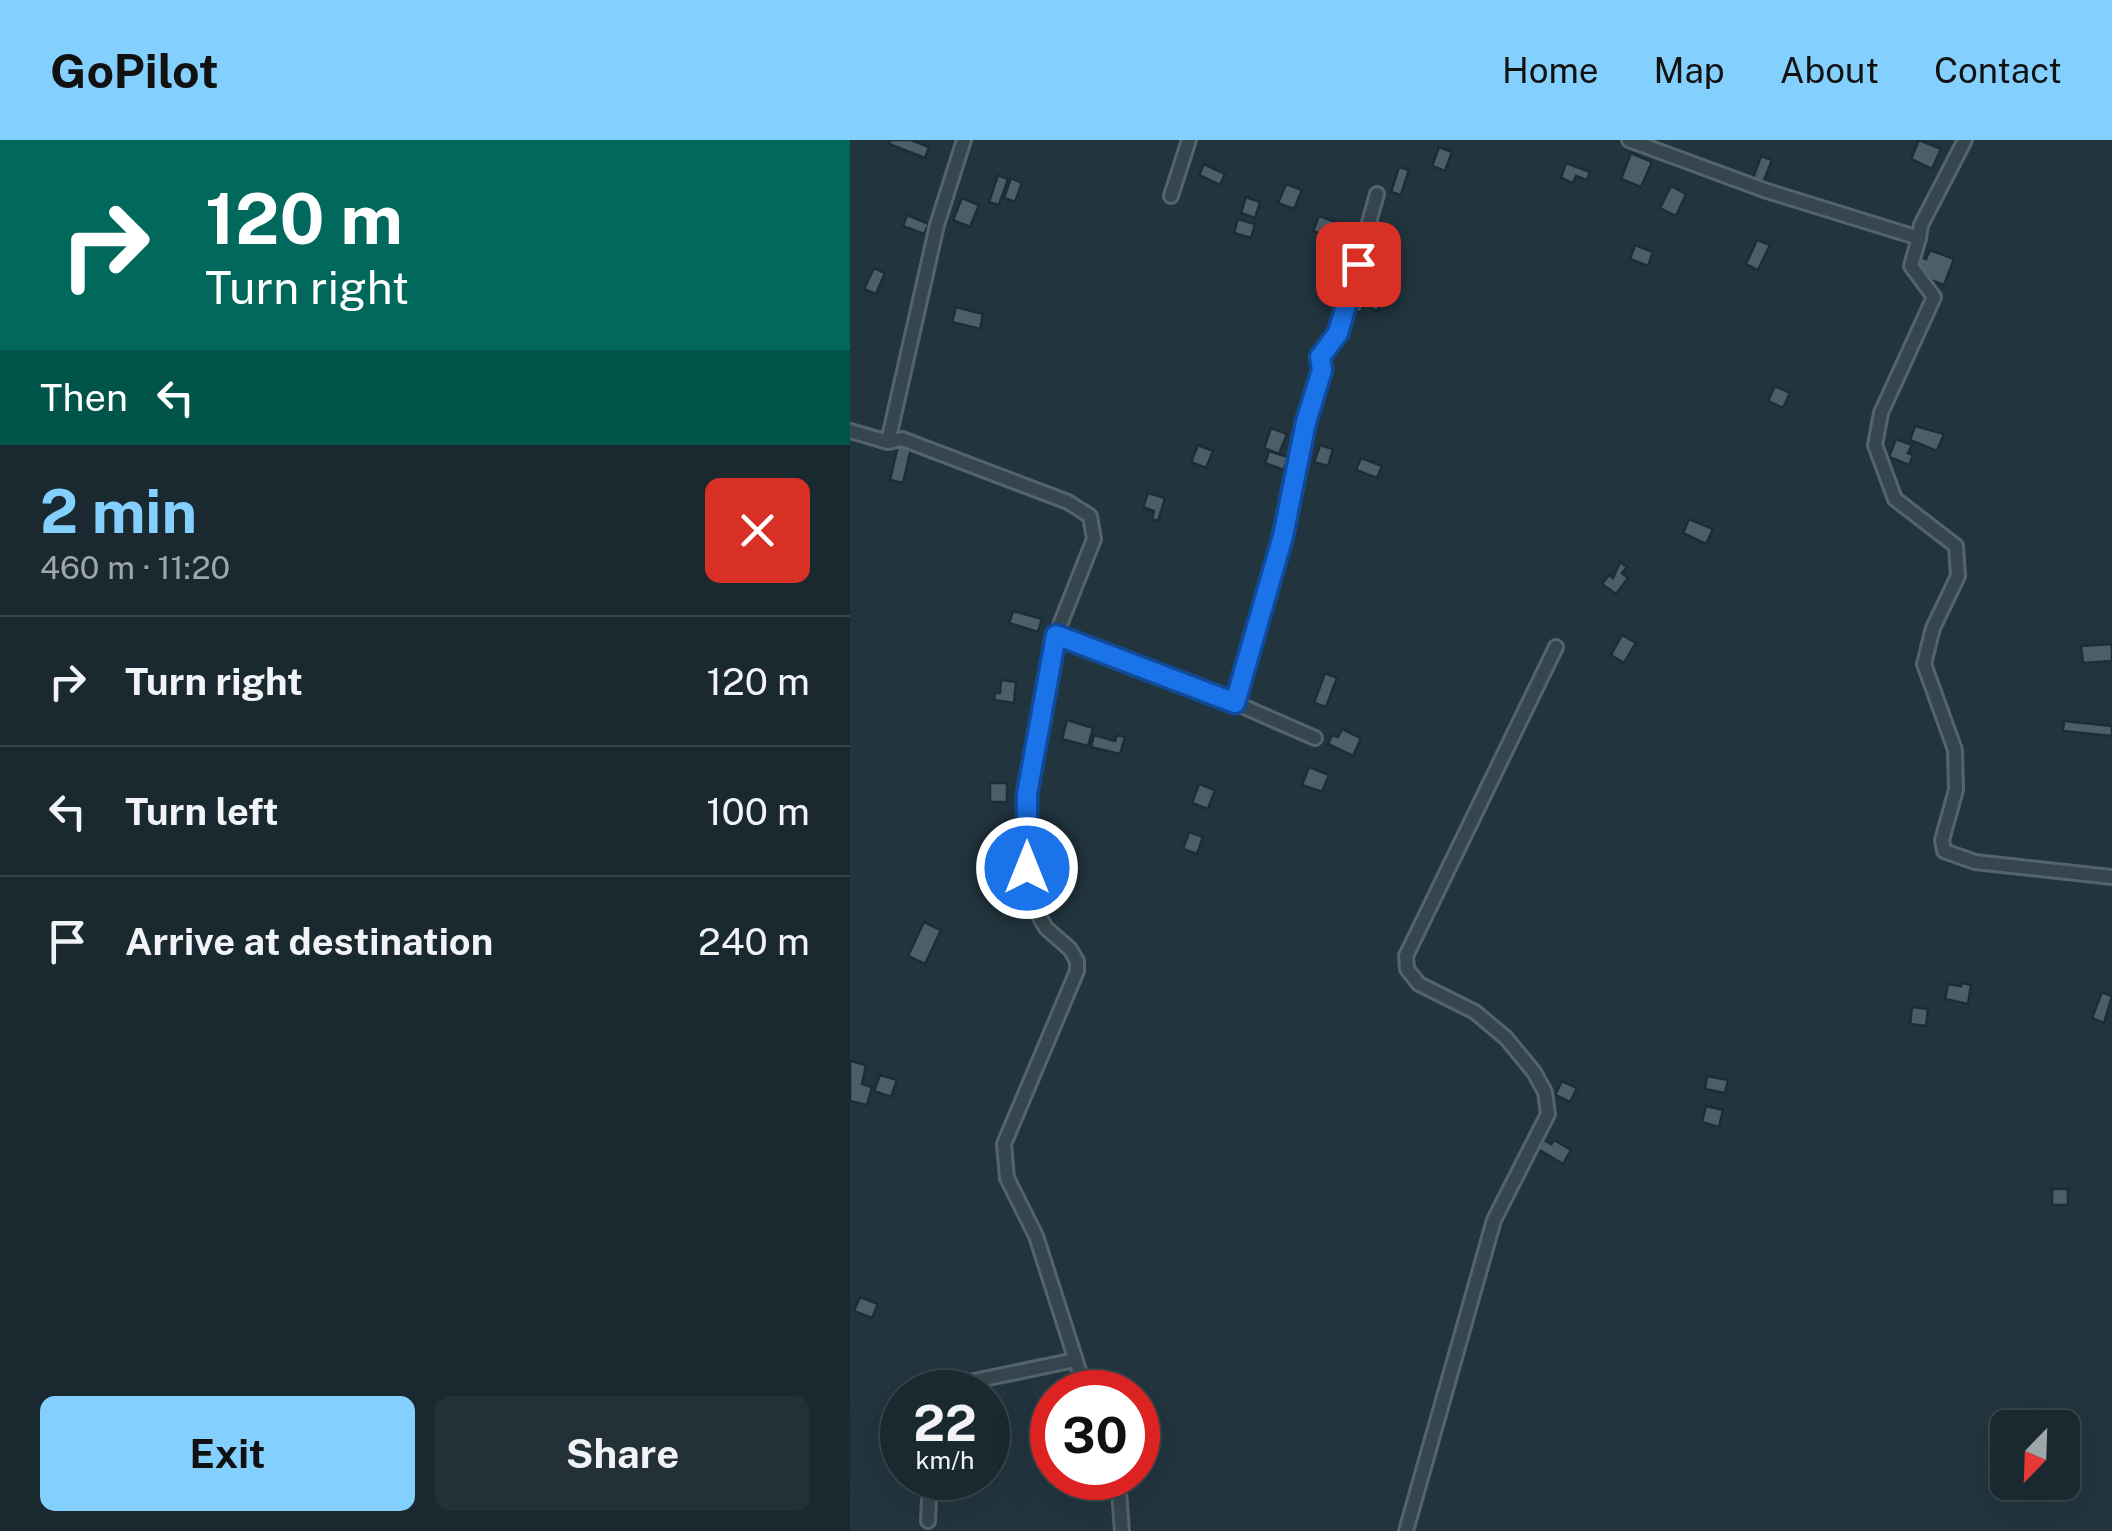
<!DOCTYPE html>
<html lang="en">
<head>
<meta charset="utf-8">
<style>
	:root { --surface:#1a282f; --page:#233037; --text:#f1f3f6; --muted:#9fa6aa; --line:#38444b; --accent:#83cffe }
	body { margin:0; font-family:"Public Sans",sans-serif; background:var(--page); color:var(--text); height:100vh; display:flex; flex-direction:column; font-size:38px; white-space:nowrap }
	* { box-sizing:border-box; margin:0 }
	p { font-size:32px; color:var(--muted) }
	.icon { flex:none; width:55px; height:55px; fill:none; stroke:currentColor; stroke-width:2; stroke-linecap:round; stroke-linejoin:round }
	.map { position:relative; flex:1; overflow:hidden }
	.panel { display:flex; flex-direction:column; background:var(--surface); width:850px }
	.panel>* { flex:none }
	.hud { background:#00695c; color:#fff; overflow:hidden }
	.needle { width:65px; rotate:203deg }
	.tools { position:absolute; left:1140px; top:1270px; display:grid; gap:20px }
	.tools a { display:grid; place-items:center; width:90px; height:90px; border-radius:15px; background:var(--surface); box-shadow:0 10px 40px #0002,0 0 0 2px var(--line); font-size:50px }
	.speed { position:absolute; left:30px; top:1230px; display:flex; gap:20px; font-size:50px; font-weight:700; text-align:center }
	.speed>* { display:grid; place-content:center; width:130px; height:130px; border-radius:50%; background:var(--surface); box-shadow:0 10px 40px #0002,0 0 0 2px var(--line); line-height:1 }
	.speed small { font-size:25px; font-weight:400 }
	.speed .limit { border:15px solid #d22; background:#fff; color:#111 }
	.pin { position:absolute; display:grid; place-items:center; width:85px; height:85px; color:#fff; margin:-42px; border-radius:20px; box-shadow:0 5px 15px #0006 }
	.me { position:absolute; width:110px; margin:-55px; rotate:0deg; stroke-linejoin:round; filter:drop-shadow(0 0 8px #0008) }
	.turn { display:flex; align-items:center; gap:35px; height:210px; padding:0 40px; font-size:45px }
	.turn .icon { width:130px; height:130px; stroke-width:2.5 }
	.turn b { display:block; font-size:70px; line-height:85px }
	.then { display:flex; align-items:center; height:95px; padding:0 40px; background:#0003; gap:20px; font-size:38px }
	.round { display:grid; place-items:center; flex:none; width:105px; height:105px; border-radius:15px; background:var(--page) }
	.head { display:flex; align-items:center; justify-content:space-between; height:170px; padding:0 40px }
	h1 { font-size:60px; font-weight:700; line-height:75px; color:var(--accent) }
	.cta { display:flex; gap:20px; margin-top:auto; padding:20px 40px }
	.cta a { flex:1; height:115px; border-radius:15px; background:var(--accent); color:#111; font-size:40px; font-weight:700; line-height:115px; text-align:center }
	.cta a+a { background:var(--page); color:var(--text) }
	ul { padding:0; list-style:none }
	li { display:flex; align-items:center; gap:30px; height:130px; padding:0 40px; border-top:2px solid var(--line) }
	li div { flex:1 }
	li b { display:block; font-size:38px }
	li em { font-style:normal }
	header { display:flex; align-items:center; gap:60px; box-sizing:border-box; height:140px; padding:0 50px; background:var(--accent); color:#111 }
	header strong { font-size:48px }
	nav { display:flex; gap:55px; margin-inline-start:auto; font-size:35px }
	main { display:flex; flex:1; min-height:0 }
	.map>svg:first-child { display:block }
	.building { fill:#4b5f6a; stroke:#1d2d35; stroke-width:2.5 }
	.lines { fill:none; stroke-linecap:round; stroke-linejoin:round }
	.street-casing { stroke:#54646c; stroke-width:18 }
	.street { stroke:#36464e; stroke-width:12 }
	.route-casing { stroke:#114b97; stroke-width:25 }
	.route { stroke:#1a73e8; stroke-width:18 }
</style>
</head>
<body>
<header>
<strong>GoPilot</strong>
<nav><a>Home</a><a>Map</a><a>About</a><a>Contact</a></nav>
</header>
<main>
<section class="panel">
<div class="hud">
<div class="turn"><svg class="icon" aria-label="right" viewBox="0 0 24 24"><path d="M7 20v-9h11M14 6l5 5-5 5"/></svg><div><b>120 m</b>Turn right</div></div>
<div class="then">Then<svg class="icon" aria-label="left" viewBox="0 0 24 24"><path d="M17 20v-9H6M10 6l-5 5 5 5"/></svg></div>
</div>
<div class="head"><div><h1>2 min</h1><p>460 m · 11:20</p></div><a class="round" style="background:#d93025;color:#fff"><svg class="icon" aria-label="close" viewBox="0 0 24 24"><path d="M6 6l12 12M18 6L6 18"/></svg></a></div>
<ul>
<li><svg class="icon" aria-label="right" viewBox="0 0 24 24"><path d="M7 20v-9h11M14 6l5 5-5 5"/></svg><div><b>Turn right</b></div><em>120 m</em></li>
<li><svg class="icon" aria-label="left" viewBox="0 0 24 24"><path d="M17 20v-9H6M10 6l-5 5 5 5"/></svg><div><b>Turn left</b></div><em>100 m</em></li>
<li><svg class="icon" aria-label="arrive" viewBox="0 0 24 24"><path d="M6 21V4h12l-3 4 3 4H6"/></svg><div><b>Arrive at destination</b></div><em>240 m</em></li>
</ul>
<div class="cta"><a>Exit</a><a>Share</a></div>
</section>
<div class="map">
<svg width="1262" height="1391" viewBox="0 0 1262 1391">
	<rect width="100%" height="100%" fill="#22353f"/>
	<g class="building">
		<path d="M40,0H61L79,7L75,18L39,4Z"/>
		<path d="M1069,0L1091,9L1082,29L1061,19Z"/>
		<path d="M589,7L602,12L595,31L582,26Z"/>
		<path d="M781,13L802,22L791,47L771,39Z"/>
		<path d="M911,16L922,20L911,48L901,44Z"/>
		<path d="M716,23L740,32L737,40L726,36L723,43L711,38Z"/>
		<path d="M354,24L375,34L370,45L349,35Z"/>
		<path d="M549,27L559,30L551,55L541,52Z"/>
		<path d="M148,35L158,39L149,65L139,62Z"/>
		<path d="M161,38L172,43L165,62L154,58Z"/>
		<path d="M436,44L452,50L444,69L428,63Z"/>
		<path d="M821,46L836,54L826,76L810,68Z"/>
		<path d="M396,57L410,62L405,78L391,73Z"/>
		<path d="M112,58L129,65L120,87L103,80Z"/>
		<path d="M57,75L79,84L74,94L53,86Z"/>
		<path d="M469,76L486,82L478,105L468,101L471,94L463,91Z"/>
		<path d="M388,79L405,84L401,98L384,93Z"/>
		<path d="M907,100L920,105L908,130L896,124Z"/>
		<path d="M785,105L803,112L798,126L780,119Z"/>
		<path d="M1080,110L1104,119L1094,145L1058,132L1064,115L1076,119Z"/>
		<path d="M24,128L35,133L26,154L14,149Z"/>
		<path d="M508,140L521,145L511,173L497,166Z"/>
		<path d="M525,144L537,149L527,171L515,165Z"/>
		<path d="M106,167L133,174L130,189L102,182Z"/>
		<path d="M925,246L940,253L933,268L918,261Z"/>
		<path d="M1065,286L1094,294L1087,311L1060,300Z"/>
		<path d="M421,288L437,294L429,314L414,308Z"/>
		<path d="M1046,299L1062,305L1058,313L1063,315L1059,325L1039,317Z"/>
		<path d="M49,301L62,304L53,343L40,340Z"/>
		<path d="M348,305L363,311L356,328L341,322Z"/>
		<path d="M470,305L483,309L478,326L464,322Z"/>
		<path d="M419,311L438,317L434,330L415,323Z"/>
		<path d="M511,318L532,326L527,338L506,330Z"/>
		<path d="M298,353L315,358L308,381L302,379L304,371L293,367Z"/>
		<path d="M839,379L863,389L856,404L833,393Z"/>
		<path d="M770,422L777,427L772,433L778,438L766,454L752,444L759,435L763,438Z"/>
		<path d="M163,471L192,479L188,492L159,483Z"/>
		<path d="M772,495L786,503L774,523L761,515Z"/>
		<path d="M1262,504V521L1233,523L1231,506Z"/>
		<path d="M475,533L487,538L476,567L464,563Z"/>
		<path d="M151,540L166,542L164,563L144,560L145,553H150Z"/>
		<path d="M217,580L243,588L238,606L212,599Z"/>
		<path d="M1214,581L1262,586V596L1213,591Z"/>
		<path d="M492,589L511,598L503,616L478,604L482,595L488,597Z"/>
		<path d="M244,595L265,601L267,595L275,597L270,614L241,607Z"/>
		<path d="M459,627L479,635L472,652L452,645Z"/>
		<rect x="140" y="643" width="17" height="19"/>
		<path d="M349,644L365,650L358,669L342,663Z"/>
		<path d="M339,692L353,697L347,714L333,709Z"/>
		<path d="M74,782L91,790L75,824L58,816Z"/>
		<path d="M1112,843L1121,845L1118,864L1095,859L1098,844L1111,846Z"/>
		<path d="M1252,852L1262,856L1254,883L1242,878Z"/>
		<path d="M1062,867L1078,869L1076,886L1060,884Z"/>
		<path d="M0,921L16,925L12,944L22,947L17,965L0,961Z"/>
		<path d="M30,935L47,940L41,957L24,951Z"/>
		<path d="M857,936L878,940L875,953L855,949Z"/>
		<path d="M712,941L727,948L720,962L705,955Z"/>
		<path d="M856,966L873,970L869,987L852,982Z"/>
		<path d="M694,1000L701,1004L704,1000L721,1010L713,1024L688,1009Z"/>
		<rect x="1202" y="1049" width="16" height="16"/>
		<path d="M10,1157L28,1164L22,1178L4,1171Z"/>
	</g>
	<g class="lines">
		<g class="street-casing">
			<g id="street">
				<path d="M779,0L917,51L1069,98L1061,126L1084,157L1031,273L1025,305L1045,359L1106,406L1108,436L1083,488L1074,524L1105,610L1106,650L1092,700L1094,711L1125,722L1262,737"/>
				<path d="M321,56L339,0"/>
				<path d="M1069,98L1071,85L1115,0"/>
				<path d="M0,291L38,302L52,299L218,362L240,376L244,399L206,495L177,654L180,760L196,788L220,809L227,821V831L154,1004L157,1038L186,1096L236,1252"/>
				<path d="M38,302L87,85L114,0"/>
				<path d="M206,495L385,563L465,598"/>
				<path d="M385,563L433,396L455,282L472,230L470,217L488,193L527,54"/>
				<path d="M94,1252L95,1247L225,1220"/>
				<path d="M268,1338L272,1391"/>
				<path d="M78,1381L80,1338"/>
				<path d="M556,1391L644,1080L698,974L695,952L684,932L656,898L625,872L569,844L557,829L556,816L706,507"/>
			</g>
		</g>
		<use href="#street" class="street"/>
	</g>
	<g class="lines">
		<g class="route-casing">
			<path id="route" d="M177,728V654L206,495L385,563L433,396L456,282L472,230L470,217L488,193L508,124"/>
		</g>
		<use href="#route" class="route"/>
	</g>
</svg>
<div class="tools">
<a><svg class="needle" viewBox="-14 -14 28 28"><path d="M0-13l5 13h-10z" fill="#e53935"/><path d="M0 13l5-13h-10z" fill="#9fa6aa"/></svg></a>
</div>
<div class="speed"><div>22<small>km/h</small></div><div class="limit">30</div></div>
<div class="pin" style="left:508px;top:124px;background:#d93025"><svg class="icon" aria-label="arrive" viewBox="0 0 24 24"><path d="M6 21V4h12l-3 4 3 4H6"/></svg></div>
<svg class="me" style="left:177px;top:728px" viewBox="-20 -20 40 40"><circle r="17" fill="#1a73e8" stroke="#fff" stroke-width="3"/><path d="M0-11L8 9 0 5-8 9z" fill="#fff"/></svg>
</div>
</main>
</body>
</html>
